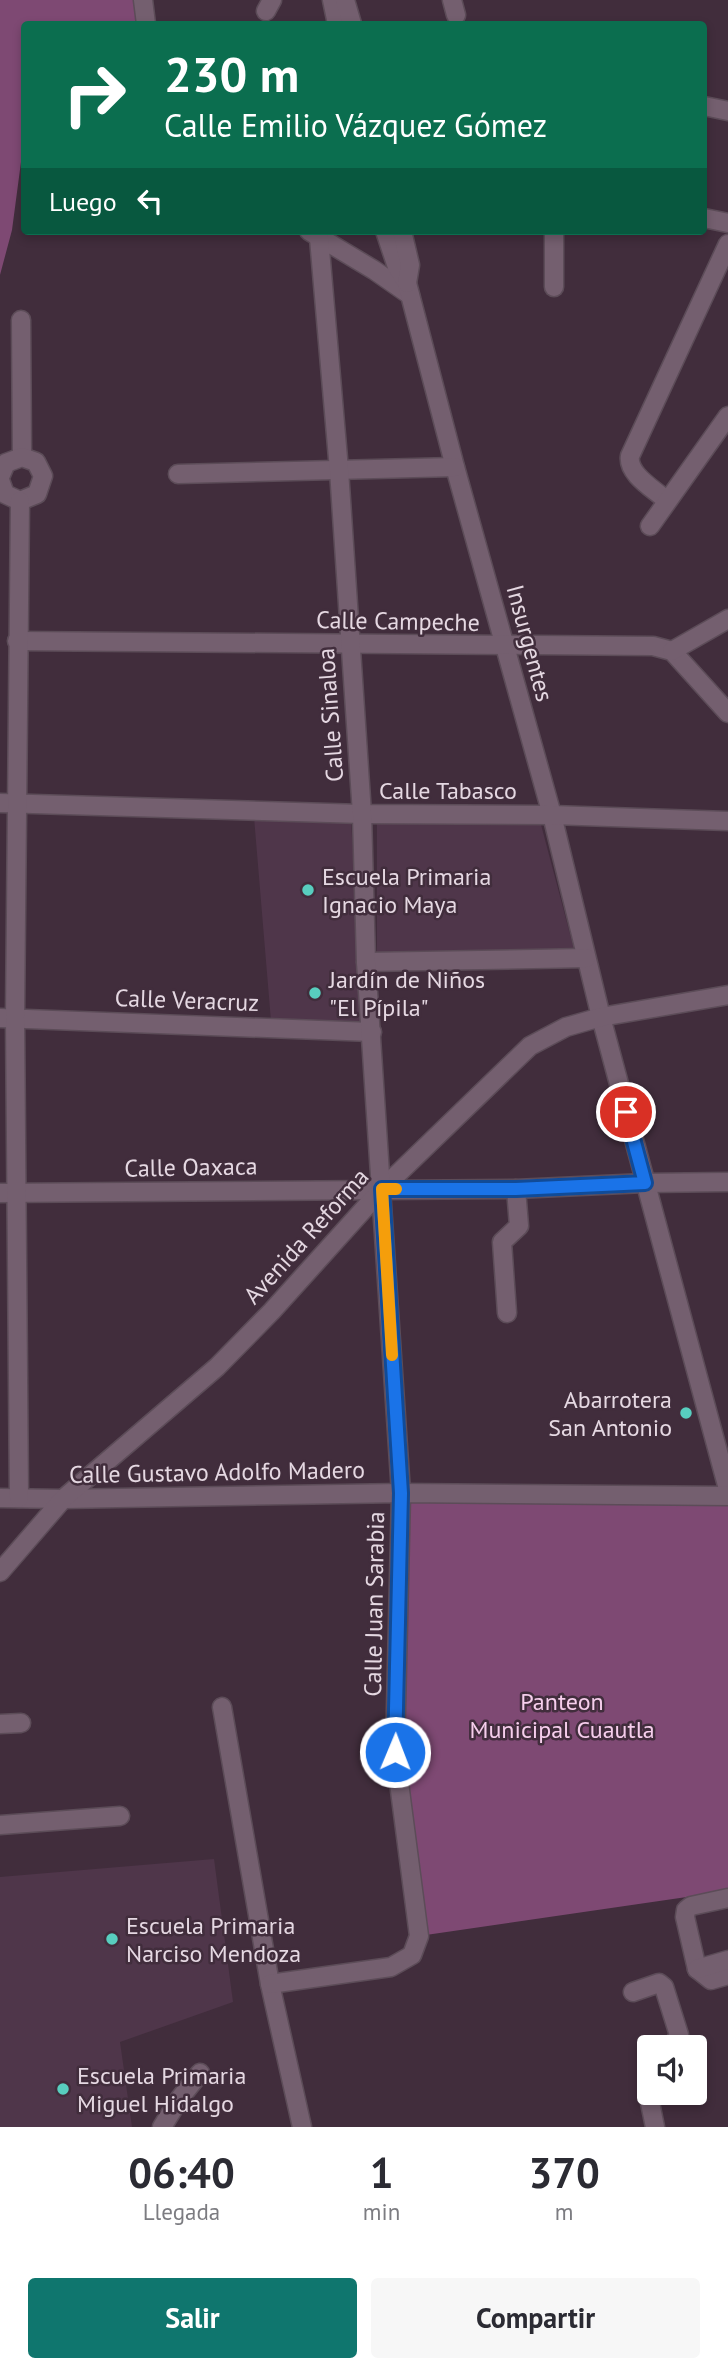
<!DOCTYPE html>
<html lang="es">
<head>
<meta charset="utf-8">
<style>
	:root { --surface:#fff; --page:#f7f7f7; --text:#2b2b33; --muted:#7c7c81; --accent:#0f766e }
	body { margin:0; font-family:"PT Sans",sans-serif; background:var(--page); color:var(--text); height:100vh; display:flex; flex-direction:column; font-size:26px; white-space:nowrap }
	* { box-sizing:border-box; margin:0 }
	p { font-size:23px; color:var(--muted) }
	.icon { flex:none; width:38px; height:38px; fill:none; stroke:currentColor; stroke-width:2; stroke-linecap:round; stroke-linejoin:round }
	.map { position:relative; height:2127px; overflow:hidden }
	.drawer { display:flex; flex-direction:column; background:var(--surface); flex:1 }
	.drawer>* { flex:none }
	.guide { position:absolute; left:21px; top:21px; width:686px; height:214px; border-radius:7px; box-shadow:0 4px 10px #0003; background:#0b6e4f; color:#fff; overflow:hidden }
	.controls { position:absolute; left:637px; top:2035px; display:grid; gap:14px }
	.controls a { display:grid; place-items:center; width:70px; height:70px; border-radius:7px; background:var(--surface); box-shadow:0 4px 10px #0003; font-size:35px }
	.pin { position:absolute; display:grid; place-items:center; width:60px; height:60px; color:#fff; margin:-30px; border:4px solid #fff; border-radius:50%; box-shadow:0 2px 7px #0007 }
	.me { position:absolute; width:77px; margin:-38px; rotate:1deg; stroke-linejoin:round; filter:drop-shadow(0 0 5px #0008) }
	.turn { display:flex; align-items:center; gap:24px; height:147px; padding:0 28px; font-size:32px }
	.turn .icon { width:91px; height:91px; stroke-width:2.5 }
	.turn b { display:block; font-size:49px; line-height:60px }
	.then { display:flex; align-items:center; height:66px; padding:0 28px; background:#0003; gap:14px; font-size:26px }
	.eta { display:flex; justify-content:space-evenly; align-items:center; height:119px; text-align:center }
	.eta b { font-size:42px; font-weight:700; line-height:49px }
	.primary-button { display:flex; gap:14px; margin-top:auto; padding:14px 28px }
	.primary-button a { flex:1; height:80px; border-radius:7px; background:var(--accent); color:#fff; font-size:28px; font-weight:700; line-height:80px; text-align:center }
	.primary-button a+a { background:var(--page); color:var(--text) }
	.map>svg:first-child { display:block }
	.built { fill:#4f364a }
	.green { fill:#7e4973 }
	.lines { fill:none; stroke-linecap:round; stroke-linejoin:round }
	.minor-casing { stroke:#5c4c58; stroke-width:21 }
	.minor { stroke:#745f6f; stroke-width:18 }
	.route-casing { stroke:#114b97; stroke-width:18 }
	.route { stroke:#1a73e8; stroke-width:12 }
	.slow { stroke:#f59e0b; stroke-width:12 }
	.poi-dot { fill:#58cebf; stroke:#412d3c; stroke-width:2.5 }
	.labels { text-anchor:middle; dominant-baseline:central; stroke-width:5; stroke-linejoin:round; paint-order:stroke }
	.street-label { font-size:24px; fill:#e5d8e2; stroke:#412d3c }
	.poi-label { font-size:24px; fill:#e5d8e2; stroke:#412d3c; text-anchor:start }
	.park-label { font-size:24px; fill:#f6ceec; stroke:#412d3c }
</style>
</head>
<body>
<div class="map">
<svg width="728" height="2127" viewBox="0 0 728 2127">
	<rect width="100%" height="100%" fill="#412d3c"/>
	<g class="built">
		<path d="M254,817L351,821L364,1024L271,1021Z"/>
		<path d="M540,821L574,949L377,953V822Z"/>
		<path d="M214,1859L233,2002L120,2042L132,2127H0V1877Z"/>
	</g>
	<g class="green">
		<path d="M0,0H143L138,24H24V159L21,162L12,230L0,275Z"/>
		<path d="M401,1493L728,1496V1891L419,1936L395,1752Z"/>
	</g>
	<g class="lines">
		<g class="minor-casing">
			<g id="minor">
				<path d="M143,0L146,24"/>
				<path d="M332,0L337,24"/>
				<path d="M345,0L352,24"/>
				<path d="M452,0L456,15"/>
				<path d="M266,11L272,0"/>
				<path d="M704,106L728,111"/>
				<path d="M704,218L728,223"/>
				<path d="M309,231L374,270L410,295"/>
				<path d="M385,231L397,267L407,283L455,467L552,815L601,1017L728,1489"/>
				<path d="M402,231L410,265L407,283"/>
				<path d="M554,287V231"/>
				<path d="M21,320L22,457"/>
				<path d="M178,474L455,467"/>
				<path d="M0,477L6,463L22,457L36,462L43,476L37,494L20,501L5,494L0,480"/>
				<path d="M666,500C654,489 627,474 630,456L728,244"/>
				<path d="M650,526L728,416"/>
				<path d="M17,641L653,646L672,651L728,713"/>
				<path d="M672,651L728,619"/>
				<path d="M0,803L362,814L552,815L728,821"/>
				<path d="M366,962L586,958"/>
				<path d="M0,1018L372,1032"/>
				<path d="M0,1193L516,1189L645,1183L728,1182"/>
				<path d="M507,1313L502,1242L519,1226L516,1189"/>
				<path d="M0,1498L63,1499L401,1493L728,1496"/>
				<path d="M19,1498L15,1018L20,501"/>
				<path d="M0,1572L63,1499L217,1367L272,1311L382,1189L530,1046L566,1027L601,1017L728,995"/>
				<path d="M222,1707L270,1984L302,2127"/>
				<path d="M0,1724L21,1723"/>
				<path d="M0,1825L120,1816"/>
				<path d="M728,1898L691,1906L686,1910L685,1917L697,1969L711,1980L728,1975"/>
				<path d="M697,1969L728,1960"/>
				<path d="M270,1984L391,1967L412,1955L419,1936L395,1752L401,1493L366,962L362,814L339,470L319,238"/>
				<path d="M633,1992L659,1983L664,1987L679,2035L671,2048"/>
				<path d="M649,2076L648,2093L655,2127"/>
				<path d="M162,2127L180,2098L200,2073"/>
			</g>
		</g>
		<use href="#minor" class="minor"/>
	</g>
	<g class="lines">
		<g class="route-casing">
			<path id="route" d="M395,1752L401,1493L382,1189H516L645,1183L626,1112"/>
		</g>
		<use href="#route" class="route"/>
		<path class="slow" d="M392,1355L382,1189H396"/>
	</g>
	<g class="poi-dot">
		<circle cx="308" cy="890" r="7"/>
		<circle cx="315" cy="993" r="7"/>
		<circle cx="686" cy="1413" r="7"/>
		<circle cx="112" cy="1939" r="7"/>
		<circle cx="63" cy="2089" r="7"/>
	</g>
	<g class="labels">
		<g class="street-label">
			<text transform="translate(398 621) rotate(1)">Calle Campeche</text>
			<text transform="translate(530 643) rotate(75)">Insurgentes</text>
			<text transform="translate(330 715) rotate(-94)">Calle Sinaloa</text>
			<text x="448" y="790">Calle Tabasco</text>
			<text transform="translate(187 1000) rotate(2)">Calle Veracruz</text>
			<text transform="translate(191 1167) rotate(-1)">Calle Oaxaca</text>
			<text transform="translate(306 1236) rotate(-48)">Avenida Reforma</text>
			<text transform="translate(217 1472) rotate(-1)">Calle Gustavo Adolfo Madero</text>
			<text transform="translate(374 1604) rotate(-89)">Calle Juan Sarabia</text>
		</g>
		<g class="poi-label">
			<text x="322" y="876">Escuela Primaria<tspan x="322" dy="28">Ignacio Maya</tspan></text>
			<text x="329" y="979">Jardín de Niños<tspan x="329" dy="28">"El Pípila"</tspan></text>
			<text x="672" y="1399" text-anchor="end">Abarrotera<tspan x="672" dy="28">San Antonio</tspan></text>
			<text x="126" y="1925">Escuela Primaria<tspan x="126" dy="28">Narciso Mendoza</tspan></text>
			<text x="77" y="2075">Escuela Primaria<tspan x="77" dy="28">Miguel Hidalgo</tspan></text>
		</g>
		<g class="park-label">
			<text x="562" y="1701">Panteon<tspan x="562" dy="28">Municipal Cuautla</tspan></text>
		</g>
	</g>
</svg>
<div class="controls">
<a><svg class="icon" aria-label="sound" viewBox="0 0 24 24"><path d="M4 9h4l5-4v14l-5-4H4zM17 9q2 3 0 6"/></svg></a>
</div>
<div class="pin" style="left:626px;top:1112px;background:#d93025"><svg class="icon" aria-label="arrive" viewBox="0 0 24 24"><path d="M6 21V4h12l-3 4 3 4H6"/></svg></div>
<svg class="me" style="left:395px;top:1752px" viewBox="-20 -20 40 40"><circle r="17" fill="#1a73e8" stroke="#fff" stroke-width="3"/><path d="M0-11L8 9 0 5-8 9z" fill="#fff"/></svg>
<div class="guide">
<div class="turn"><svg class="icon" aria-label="right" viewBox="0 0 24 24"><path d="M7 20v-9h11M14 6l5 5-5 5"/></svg><div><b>230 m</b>Calle Emilio Vázquez Gómez</div></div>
<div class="then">Luego<svg class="icon" aria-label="left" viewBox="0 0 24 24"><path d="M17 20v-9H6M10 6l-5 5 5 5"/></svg></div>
</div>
</div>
<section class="drawer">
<div class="eta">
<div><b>06:40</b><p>Llegada</p></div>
<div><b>1</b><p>min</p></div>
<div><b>370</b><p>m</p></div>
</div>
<div class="primary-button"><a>Salir</a><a>Compartir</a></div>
</section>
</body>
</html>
